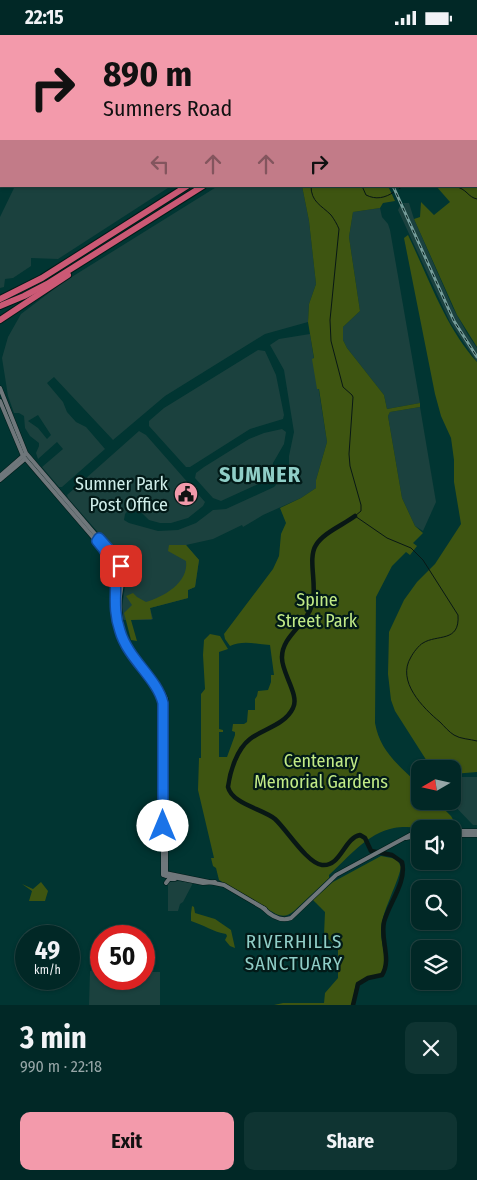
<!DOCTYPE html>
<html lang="en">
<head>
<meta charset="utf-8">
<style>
	:root { --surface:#012826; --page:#0f3432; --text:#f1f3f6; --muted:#96a6a7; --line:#234443; --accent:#f39aab }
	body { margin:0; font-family:"Fira Sans Condensed",sans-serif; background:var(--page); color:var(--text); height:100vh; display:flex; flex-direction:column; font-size:19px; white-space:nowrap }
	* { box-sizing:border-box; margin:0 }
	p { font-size:16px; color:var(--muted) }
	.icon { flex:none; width:28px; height:28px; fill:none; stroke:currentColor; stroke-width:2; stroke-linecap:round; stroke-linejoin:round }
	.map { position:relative; height:970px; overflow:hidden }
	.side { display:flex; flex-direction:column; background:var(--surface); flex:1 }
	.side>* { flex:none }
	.top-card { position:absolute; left:0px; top:0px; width:478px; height:152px; box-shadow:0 1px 4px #0004,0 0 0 1px var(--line); background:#f39aab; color:#111; overflow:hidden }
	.needle { width:32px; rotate:261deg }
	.tools { position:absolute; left:411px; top:725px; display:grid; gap:10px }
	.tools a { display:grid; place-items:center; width:50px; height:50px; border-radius:10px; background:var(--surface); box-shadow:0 1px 4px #0004,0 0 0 1px var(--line); font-size:25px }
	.speed { position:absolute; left:15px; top:890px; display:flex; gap:10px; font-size:25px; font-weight:700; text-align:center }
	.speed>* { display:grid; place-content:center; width:65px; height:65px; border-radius:50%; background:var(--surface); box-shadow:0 1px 4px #0004,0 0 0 1px var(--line); line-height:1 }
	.speed small { font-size:12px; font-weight:400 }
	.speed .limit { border:8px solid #d22; background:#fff; color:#111 }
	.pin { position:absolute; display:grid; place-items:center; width:42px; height:42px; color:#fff; margin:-21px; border-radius:10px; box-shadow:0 2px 8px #0006 }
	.me { position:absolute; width:55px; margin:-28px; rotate:0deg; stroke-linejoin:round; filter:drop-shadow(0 0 4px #0008) }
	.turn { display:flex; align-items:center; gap:18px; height:105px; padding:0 20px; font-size:22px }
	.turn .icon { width:65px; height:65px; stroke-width:2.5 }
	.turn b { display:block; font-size:35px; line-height:42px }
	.lanes { display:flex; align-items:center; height:48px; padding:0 20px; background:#0003; justify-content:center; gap:25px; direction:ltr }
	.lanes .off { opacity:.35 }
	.round { display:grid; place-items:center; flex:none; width:52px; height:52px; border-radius:10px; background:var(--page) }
	.head { display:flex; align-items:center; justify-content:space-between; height:85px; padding:0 20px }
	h1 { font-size:30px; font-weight:700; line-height:38px }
	.button { display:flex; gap:10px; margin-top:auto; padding:10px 20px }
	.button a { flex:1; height:58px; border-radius:10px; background:var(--accent); color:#111; font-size:20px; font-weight:700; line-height:58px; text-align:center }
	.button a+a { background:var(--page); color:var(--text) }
	.status { display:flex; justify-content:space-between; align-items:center; height:35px; padding:0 25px; background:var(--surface); direction:ltr }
	.status svg { height:14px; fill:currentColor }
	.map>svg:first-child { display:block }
	.built { fill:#1b413e; fill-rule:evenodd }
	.green { fill:#3e5511 }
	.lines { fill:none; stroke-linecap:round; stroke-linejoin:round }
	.stream { stroke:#081715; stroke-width:1 }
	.river { stroke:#081715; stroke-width:4.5 }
	.secondary-casing { stroke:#001b18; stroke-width:5 }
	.highway-casing { stroke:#001b18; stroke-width:8 }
	.secondary { stroke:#6f777b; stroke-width:4 }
	.highway { stroke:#cb5975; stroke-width:6 }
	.rail-casing { stroke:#759c99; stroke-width:3 }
	.rail { stroke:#021a18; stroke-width:1; stroke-dasharray:4; stroke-linecap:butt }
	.route-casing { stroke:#114b97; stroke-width:12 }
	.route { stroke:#1a73e8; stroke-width:9 }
	.labels { text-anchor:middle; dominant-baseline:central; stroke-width:4.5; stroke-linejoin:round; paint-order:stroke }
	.poi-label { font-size:18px; fill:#cfede9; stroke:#021a18; text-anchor:end }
	.park-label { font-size:18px; fill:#c2eb87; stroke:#021a18 }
	.neighbourhood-label { font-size:19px; letter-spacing:1px; fill:#90cec7; stroke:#021a18 }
	.district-label { font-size:22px; font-weight:bold; letter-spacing:1px; fill:#90cec7; stroke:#021a18 }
</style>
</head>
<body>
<div class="status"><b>22:15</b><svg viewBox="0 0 49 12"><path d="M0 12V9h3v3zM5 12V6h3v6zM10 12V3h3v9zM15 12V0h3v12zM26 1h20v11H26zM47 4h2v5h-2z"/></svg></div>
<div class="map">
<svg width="477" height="970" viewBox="0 0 477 970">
	<rect width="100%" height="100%" fill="#013532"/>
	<g class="built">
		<path d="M19,0H272L273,1H19Z"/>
		<path d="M15,151H171L58,224L31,223V231L13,243L5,244L4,252L0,253V182Z"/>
		<path d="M218,151H302L309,186L316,249L309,269L308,287L265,299L165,361L113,405L54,342L47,348L63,367L67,377L76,387L86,392L105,414L62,452H59L42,432L63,414L57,407L38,424L36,418L39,411V408L30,401L25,393L24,381L19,378H14L8,361L2,323L8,302L21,279L62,248ZM38,380L51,400L47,404L38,393L28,386Z"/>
		<path d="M403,168H409L414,184L453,273L468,300L477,313V327L450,287L398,175L401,169L402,172L405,171Z"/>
		<path d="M380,173L382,182L388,189L390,195L420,368L387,374L384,360L347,313L343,305V292L360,276L349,202L353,177Z"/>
		<path d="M310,299L327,407L316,445V453L301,463L263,480L243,492L242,490L213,504L186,510L199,525L195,552L188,555V563L150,573L153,584L151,585H123L122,572L126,545L122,526L117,519L68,463L67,460L139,396L146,400L205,467L203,471L188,483L171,488H160L149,485L137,473L132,471L125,479L124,485L129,488L158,496L178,495L196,488L213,475L226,474L274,452L289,436V421L294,397L284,335L270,310L279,304Z"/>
		<path d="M258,315L265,316L276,340L284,380L283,384L250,394L190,432H186L149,391V386L164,373Z"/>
		<path d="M420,372L436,467L423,496L415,491L402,463L388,381L390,377Z"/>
		<path d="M282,394L286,397L284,409L273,428L271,441L265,446L221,466L213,463L195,443L196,438L204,432L249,404L264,398Z"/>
		<path d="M453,742H477V790H473L450,766H452Z"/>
		<path d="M178,846L193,848L183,867L180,869L178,876H168V848L170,847Z"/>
		<path d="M90,936H101V944H144V937H160V970H89Z"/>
	</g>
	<g class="green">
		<path d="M346,0H472L343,1Z"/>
		<path d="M476,118H477V312L457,280L414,184L420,182L421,167L434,180L450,167L436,151H476Z"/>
		<path d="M302,151H388L395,166L383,168L380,173L353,177L349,202L360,276L343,292V305L347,313L384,360L387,374L420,368V372L390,377L388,381L402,463L415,491L423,498L413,508L417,511L410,520L406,517L392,531L376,562L375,688C380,717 400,731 420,751V766H436L451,781L455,788C440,798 411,789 394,793C367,798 348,823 329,840V843L294,876C288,881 283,882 276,879L219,845L216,833L213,831L211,823H214L198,755L199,723H201V659L205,654L203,620L204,605L210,599L220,601L228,614L219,617V694L223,695V697H219V722H227L235,700V697L232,696L233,689H244L247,687L248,675H255V664L257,661L258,656L268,655L271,647V640H274L270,610C257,609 242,605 230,611L225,604L224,599L273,534L279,521L281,499L286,488L280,473L301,463L316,453V445L327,407L319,354H317L312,324L314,323L308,287L309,269L316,249L309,186Z"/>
		<path d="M408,200C429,244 446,293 477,327V737L453,739L452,734H432L395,676L391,665L388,639L389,597L404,565L417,547L435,529L461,489L454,447V425L451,403L441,381L435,359L404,203Z"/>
		<path d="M169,510H186L199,525L195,552L188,555V563L150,573L152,584L131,585L137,606L131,605L124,578L132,570L126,561L133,558L137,562L146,567C163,562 189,548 186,526L168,516Z"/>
		<path d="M381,821L397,824L401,832C397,851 381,878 381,896C381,911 389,926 381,939L367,942L356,948L352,970H274L283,968H324L325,958L338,943V913L324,900L325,877L313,865L333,847Z"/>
		<path d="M41,847L48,856L45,866H29L32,856L22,849L33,854Z"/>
		<path d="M192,871L194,872L195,878L215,884L231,895L235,913L230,911L225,905L227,901L226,899C213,897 204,890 191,886V878Z"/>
	</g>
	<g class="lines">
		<g class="stream">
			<path d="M476,84L477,82"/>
			<path d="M311,151C311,167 321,170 331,180C334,184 337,189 339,194L330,285L331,306L343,352L352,360L353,362L349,419L350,431L361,470V476L355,481L387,503L411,513L423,525L458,580C460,608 437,599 423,608C419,610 413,618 411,622C396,646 423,673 440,687C444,691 449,697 454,700C460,704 470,704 477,706"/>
			<path d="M362,151L366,160C376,165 385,163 394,157"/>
			<path d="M454,151C468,154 467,162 477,164"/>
			<path d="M399,154L403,151"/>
		</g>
		<path class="river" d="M353,970L358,949L368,943L382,940C392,924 380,905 384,887C389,868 407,847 402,827L392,820L371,816L365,803L360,800C344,803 341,832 322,830C307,828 287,795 275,784C263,774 232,769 228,752C230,736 237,714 250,704C263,694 285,690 293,673C300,660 281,637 282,622C282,601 307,589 312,570C318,551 307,524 316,510C323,498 343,490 355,481"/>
		<g class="secondary-casing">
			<g id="secondary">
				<path d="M0,353L26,418L119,527C124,539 122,549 120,561C119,573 120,585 123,596C131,623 156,639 166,664V841"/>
				<path d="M0,366L23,421L109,521C122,548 111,577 123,605C133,629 162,649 163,674V840L203,848L215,847"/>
				<path d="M0,441L24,420"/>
				<path d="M0,445L25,424"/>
				<path d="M452,796H477"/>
				<path d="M452,800H477"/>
				<path d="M406,803L420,800"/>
				<path d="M165,838L224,850L265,874"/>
				<path d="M166,848L169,844H175"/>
				<path d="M263,873C271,881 280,887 291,883L336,840L410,800L420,797"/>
			</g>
		</g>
		<g class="highway-casing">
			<g id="highway">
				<path d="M476,3L477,2"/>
				<path d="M476,29H477"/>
				<path d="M476,37H477"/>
				<path d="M476,47H477"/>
				<path d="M0,264L42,243L187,151"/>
				<path d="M0,271L24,261L47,249L203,151"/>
				<path d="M0,285L68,240"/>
			</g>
		</g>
		<use href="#secondary" class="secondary"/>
		<use href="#highway" class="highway"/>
		<g class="rail-casing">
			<g id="rail">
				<path d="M312,0L313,1"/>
				<path d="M330,0L332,1"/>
				<path d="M476,20L477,19"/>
				<path d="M393,151L454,286L477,322"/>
			</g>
		</g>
		<use href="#rail" class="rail"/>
	</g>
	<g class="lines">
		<g class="route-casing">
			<path id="route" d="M121,531L116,522L99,503L97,506C129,542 107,558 120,596C128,624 157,643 163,668V791"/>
		</g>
		<use href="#route" class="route"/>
	</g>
	<defs>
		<g id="civic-disc" transform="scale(1.25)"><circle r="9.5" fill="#f39aab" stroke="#021a18"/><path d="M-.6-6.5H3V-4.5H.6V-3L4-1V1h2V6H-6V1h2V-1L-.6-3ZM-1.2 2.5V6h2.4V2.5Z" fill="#111"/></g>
	</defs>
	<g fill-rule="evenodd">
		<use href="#civic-disc" x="186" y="459"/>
	</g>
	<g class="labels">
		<g class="poi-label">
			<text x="168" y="449">Sumner Park<tspan x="168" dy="21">Post Office</tspan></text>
		</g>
		<g class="park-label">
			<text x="317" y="565">Spine<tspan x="317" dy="21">Street Park</tspan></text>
			<text x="321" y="726">Centenary<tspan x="321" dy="21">Memorial Gardens</tspan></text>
		</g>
		<g class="neighbourhood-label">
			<text x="294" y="906">RIVERHILLS<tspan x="294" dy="22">SANCTUARY</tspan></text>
		</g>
		<g class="district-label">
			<text x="260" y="439">SUMNER</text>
		</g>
	</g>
</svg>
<div class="tools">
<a><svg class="needle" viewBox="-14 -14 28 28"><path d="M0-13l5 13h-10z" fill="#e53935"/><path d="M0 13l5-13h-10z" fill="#96a6a7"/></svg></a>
<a><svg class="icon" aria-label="sound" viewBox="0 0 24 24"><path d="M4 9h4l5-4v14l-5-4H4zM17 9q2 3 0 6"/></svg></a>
<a><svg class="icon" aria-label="search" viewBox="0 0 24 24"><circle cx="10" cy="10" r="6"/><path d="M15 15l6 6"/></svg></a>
<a><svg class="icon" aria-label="layers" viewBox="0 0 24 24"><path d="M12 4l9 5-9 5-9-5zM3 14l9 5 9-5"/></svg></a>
</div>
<div class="speed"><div>49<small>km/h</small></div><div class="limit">50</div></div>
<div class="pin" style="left:121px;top:531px;background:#d93025"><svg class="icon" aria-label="arrive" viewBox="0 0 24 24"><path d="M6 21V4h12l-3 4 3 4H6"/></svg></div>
<svg class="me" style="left:163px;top:791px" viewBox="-20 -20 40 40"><circle r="19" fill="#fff"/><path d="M0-13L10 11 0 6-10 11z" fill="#1a73e8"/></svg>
<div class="top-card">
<div class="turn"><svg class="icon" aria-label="right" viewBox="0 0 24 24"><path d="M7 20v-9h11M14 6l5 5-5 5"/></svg><div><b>890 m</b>Sumners Road</div></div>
<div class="lanes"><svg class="icon off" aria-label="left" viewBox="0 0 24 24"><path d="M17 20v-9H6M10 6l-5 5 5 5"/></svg><svg class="icon off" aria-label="ahead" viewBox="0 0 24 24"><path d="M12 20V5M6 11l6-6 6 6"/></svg><svg class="icon off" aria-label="ahead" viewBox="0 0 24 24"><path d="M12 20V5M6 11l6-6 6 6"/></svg><svg class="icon" aria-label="right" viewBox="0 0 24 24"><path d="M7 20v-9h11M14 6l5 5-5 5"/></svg></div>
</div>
</div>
<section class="side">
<div class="head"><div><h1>3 min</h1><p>990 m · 22:18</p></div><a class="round"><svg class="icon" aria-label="close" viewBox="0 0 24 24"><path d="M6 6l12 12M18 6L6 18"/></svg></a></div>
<div class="button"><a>Exit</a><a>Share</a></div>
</section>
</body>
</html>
